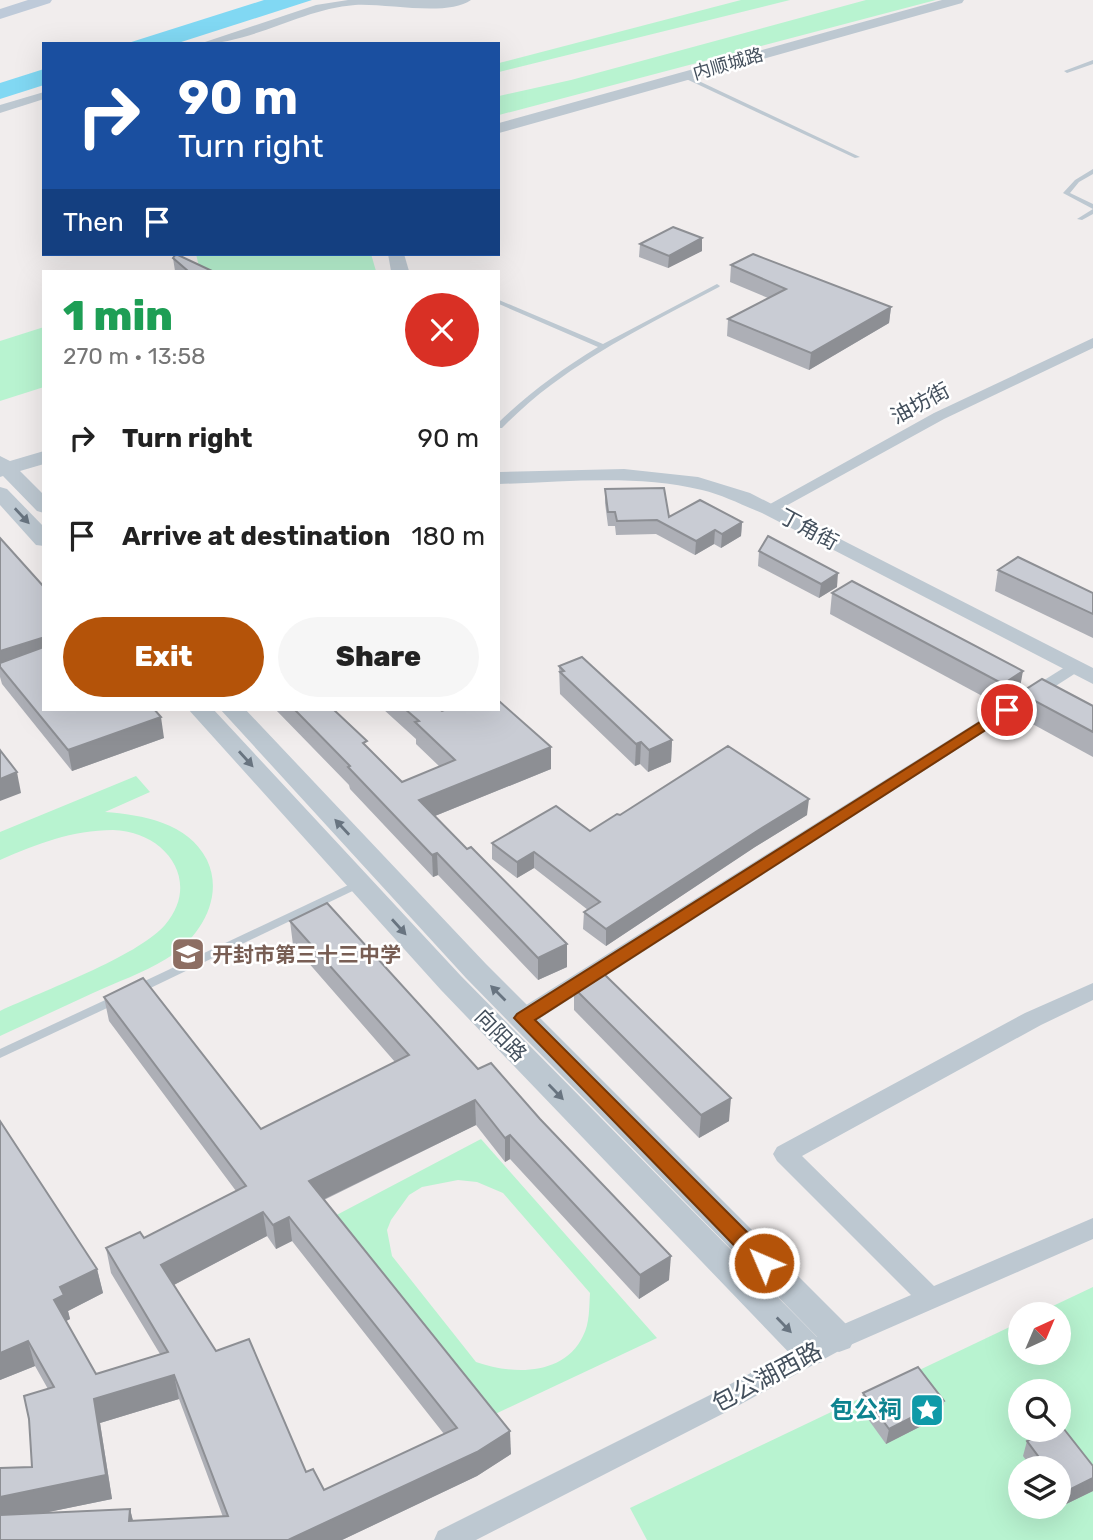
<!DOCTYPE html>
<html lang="en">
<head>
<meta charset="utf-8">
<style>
	:root { --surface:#fff; --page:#f6f6f6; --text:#222; --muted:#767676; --accent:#b45309 }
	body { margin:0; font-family:Rubik,"Noto Sans SC",sans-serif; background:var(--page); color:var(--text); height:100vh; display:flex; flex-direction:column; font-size:26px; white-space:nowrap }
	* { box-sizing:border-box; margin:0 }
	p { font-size:23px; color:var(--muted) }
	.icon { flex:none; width:38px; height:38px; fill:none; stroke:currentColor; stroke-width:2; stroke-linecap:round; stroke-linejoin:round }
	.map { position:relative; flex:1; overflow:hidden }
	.side { position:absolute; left:42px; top:270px; width:458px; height:441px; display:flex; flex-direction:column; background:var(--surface); border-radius:0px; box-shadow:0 7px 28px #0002 }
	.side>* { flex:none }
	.banner { position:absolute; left:42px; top:42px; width:458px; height:214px; border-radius:0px; box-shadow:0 7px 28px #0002; background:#1a4fa0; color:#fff; overflow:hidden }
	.needle { width:46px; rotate:44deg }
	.fabs { position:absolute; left:1008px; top:1302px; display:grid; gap:14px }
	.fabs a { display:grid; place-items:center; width:63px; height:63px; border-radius:50%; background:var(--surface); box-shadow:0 7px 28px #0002; font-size:35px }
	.pin { position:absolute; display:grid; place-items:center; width:60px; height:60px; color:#fff; margin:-30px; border:4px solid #fff; border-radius:50%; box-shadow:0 2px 7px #0007 }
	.me { position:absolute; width:77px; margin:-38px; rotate:315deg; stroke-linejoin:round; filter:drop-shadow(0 0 5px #0008) }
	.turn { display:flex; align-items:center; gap:24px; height:147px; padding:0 21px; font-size:32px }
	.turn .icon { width:91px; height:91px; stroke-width:2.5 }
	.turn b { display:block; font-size:49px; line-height:60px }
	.then { display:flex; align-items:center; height:66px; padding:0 21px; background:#0003; gap:14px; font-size:26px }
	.round { display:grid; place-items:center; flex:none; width:74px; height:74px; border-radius:37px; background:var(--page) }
	.headline { display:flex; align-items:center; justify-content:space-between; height:119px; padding:0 21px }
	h1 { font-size:42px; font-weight:800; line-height:52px; color:#1e9e55 }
	.primary-button { display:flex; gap:14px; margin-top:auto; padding:14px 21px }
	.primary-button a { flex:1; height:80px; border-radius:42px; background:var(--accent); color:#fff; font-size:28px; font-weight:800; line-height:80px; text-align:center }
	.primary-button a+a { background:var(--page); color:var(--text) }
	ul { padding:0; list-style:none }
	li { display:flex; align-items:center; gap:21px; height:98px; padding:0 21px }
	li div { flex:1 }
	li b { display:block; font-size:26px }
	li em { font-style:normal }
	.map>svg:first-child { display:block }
	.green { fill:#b8f3d0; fill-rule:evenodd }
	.water { fill:#81d8f3 }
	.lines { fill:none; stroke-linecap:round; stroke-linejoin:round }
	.service { fill:#bdc8d1; fill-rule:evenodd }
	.minor { fill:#bdc8d1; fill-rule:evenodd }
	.tertiary { fill:#bdc8d1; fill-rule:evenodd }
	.secondary { fill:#becad9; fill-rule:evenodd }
	.wall { fill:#adafb6; fill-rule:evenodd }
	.shaded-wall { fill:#8d8f94 }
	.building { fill:#c9ccd4; stroke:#8d8f94; stroke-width:2; fill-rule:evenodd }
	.oneway { fill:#687480 }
	.route { fill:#b45309; stroke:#753606; stroke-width:2 }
	.labels { text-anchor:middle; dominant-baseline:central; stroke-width:5; stroke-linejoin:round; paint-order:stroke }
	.far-street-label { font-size:18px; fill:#44505d; stroke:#fff }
	.street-label { font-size:21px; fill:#44505d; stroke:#fff }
	.education-label { font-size:21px; font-weight:bold; fill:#785e54; stroke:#fff; text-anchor:start }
	.near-street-label { font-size:24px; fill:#44505d; stroke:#fff }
	.near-culture-label { font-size:24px; font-weight:bold; fill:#0d838f; stroke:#fff; text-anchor:end }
</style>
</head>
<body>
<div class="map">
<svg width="1093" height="1540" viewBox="0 0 1093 1540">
	<rect width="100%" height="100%" fill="#f1eded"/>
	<g class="green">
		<path d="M741,0H790L499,72V63Z"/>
		<path d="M866,0H936L499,115V96L571,80Z"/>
		<path d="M196,254H371L376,271H200Z"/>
		<path d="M44,327V387L0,401V341Z"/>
		<path d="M136,776L150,792L105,812C142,815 188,822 207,860C225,898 199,939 166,959C143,973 117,982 93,993C62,1007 31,1022 0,1036V1011C42,991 137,957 165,925C203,880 164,831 113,830C72,830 37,844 0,860V832Z"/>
		<path d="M481,1139L657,1338L491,1416L329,1219ZM458,1180L477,1182L503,1193L590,1293C589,1307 590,1323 583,1336C564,1376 512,1375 476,1362L392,1256L387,1230L391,1220L409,1195L422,1187Z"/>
		<path d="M1093,1287V1540H647L630,1508L1020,1322V1353H1059V1314H1036ZM1020,1391H1059V1430H1020ZM1020,1468H1059V1507H1020Z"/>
	</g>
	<g class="water">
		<path d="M264,0H312L175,44H125Z"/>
		<path d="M44,69V85L0,99V83Z"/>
	</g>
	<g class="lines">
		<g class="service">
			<path d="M1093,60V64L1067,73L1064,71Z"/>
			<path d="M682,75H686L860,157L855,158L682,77Z"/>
			<path d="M1093,169V174L1079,182L1070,193L1093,204V209L1063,193L1075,180Z"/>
			<path d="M1093,209V214L1082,220L1077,219Z"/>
			<path d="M717,284L720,286L719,287C662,317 603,346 551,385C533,398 517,413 502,428H499V422C529,393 562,369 598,347L499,304V300L603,344Z"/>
			<path d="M359,880L364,884L363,886L140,993H132L131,990L132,987Z"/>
			<path d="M116,995L120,996L121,999L120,1002L0,1058V1049Z"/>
		</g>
		<g class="minor">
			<path d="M348,0H471C448,17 385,3 355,5C301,9 252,44 199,44L316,5Z"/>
			<path d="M44,92V99L0,113V105Z"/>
			<path d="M1093,338V348L944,419L775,512H763L761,509L934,413Z"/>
			<path d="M1073,662L1079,663L1082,667L1079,671L531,1024L523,1026L515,1024L512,1018L515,1012Z"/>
			<path d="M1093,983V1000L1041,1025L802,1156L934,1286L1093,1218V1239L848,1346L732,1409L476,1540H434L438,1531L714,1393L830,1330L911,1295L777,1161L773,1154L777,1147L1025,1013Z"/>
		</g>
		<g class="tertiary">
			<path d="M942,0H964L962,3L499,133V123Z"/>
			<path d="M388,254H404L409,271H391Z"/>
			<path d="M44,451V464L20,471L44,495V513L37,511L3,476L0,477V456L10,461Z"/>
			<path d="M624,469L698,477L750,493L1093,668V684L762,513C742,505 723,495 702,490C636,474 566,482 499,484V472Z"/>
			<path d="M0,487L7,489L44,527V546L36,545L0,505Z"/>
			<path d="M188,709H213L461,976L822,1342L826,1352L822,1362L810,1366L798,1362L441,990Z"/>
			<path d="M220,709H245L486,964L850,1328L855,1338L850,1348L839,1352L828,1348L466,978Z"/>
		</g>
		<path class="secondary" d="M28,0H52L50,3L0,19V9Z"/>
	</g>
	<g class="wall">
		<path d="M702,238V251L668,268L639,257L640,244Z"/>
		<path d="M173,258L212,271H175Z"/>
		<path d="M731,265L891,307L889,323L809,370L727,336L728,319L768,298L730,282Z"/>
		<path d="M605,489L669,517L742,522L741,536L721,548L714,544L695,555L656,534L616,535L615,526H608L605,503Z"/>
		<path d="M0,538L164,738L72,771L2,684L0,677Z"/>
		<path d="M759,551L837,587L819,598L758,566Z"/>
		<path d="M998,570L1093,593V638L995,591Z"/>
		<path d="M832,593L1019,693L999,705L830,614Z"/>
		<path d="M559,666L672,740L671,762L648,772L640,764L635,766L560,694Z"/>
		<path d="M1020,693L1093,706V757L1016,715Z"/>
		<path d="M275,709H333L367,747L402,782L440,767L416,744V739L383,709H439L442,711L551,747V769L435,816L567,967L538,980L438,875L433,877L350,789L349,785Z"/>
		<path d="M620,815H807L755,847L606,946L583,929L584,912L588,910L534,868L517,878L492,859V843L590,831Z"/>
		<path d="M290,921L669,1280L639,1299L510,1159L505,1162L476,1125L324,1200L511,1454L477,1476L342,1540H0L32,1467L48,1389L35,1366L0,1380V1121L97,1269L103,1293L68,1311L70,1319L66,1321L96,1374L160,1354L111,1273L106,1248L144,1238L236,1191L109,1021L104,997L261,1129L395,1062L293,945ZM267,1236L276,1249L292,1241L444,1434L324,1490L306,1472L216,1351L174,1285ZM179,1399L223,1517L133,1521L130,1509L43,1513L112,1499L100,1423Z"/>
		<path d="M574,988L729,1121L699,1138L574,1010Z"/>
		<path d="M863,1393L944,1401L941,1416L886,1444L860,1408Z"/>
		<path d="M1027,1441L1093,1466V1491L1060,1507L1059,1504V1468H1032L1023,1456Z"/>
	</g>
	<g class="shaded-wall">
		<path d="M702,238V251L668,268L669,256Z"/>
		<path d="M891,307L889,323L809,370L811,353Z"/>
		<path d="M742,522L741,536L721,548L722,534Z"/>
		<path d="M715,530L714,544L695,555L696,541Z"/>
		<path d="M838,573L837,587L819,598L821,584Z"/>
		<path d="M42,638L44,649L0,667V651Z"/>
		<path d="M1023,671L1019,693L999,705L1003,684Z"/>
		<path d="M161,717L164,738L72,771L68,750Z"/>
		<path d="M672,740L671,762L648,772L649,750Z"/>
		<path d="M641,742L640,764L635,766L636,744Z"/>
		<path d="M551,747V769L420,822L419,800Z"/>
		<path d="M17,772L21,793L0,801V779Z"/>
		<path d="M809,799L807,815L755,847L606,946V929L757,831Z"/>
		<path d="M534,852V868L517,878V862Z"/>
		<path d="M437,853L438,875L433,877L432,855Z"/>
		<path d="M567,944V967L538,980V958Z"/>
		<path d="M731,1098L729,1121L699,1138L701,1115Z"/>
		<path d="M475,1100L476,1125L312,1205L309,1181Z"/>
		<path d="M510,1135V1159L505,1162V1138Z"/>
		<path d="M263,1212L267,1236L166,1289L161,1265Z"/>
		<path d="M289,1217L292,1241L276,1249L273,1225Z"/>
		<path d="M671,1256L669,1280L639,1299L640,1275Z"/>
		<path d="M97,1269L103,1293L68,1311L70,1319L60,1324L54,1300L60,1287Z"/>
		<path d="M28,1341L35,1366L0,1380V1353Z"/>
		<path d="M174,1375L179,1399L100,1423L112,1499L0,1522V1497L106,1475L94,1399Z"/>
		<path d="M944,1401L941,1416L886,1444L889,1429Z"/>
		<path d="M510,1431L511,1454L477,1476L342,1540H291L290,1539Z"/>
		<path d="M1093,1478V1491L1060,1507L1065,1492Z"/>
		<path d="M130,1509L136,1533L129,1521Z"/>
	</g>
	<g class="building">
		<path d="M673,227L702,238L669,256L640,244Z"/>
		<path d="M176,254L212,271H188L173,258Z"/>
		<path d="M753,254L891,307L811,353L728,319L786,289L731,265Z"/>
		<path d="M664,488L669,517L700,500L742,522L722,534L715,530L696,541L657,520L617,521L615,512H608L605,489Z"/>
		<path d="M768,536L838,573L821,584L759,551Z"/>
		<path d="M0,538L44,587V709H154L161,717L68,750L0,667V663L41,648L42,638L0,651Z"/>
		<path d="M1018,557L1093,593V614L998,570Z"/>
		<path d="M852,581L1023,671L1003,684L832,593Z"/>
		<path d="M582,657L672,740L649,750L641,742L636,744L560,672L564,671L559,666Z"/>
		<path d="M1042,679L1093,706V732L1020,693Z"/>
		<path d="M499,701L551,747L419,800L467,849L471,847L567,944L538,958L437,853L432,855L348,767L350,766L294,709H333L367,741L363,743L402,782L455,760L415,722L419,721L405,709H439L442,711L447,709H499Z"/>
		<path d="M728,746L809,799L757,831L606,929L584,912L600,902L534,852L517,862L492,843L556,806L590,831L617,814L620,815Z"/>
		<path d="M0,750L17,772L0,779Z"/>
		<path d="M327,903L478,1069L491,1063L540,1119L671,1256L640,1275L510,1135L505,1138L475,1100L309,1181L510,1431L477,1452L290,1539L291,1540H0V1515L130,1509L129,1521L228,1516L174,1375L94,1399L106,1475L0,1497V1468L32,1467L29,1419L24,1396L54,1387L28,1341L0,1353V1121L97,1269L60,1287L64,1295L54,1300L96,1374L168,1352L106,1248L140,1232L144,1238L246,1186L104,997L143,978L261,1129L409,1055L290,921ZM263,1212L273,1225L289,1217L457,1428L324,1490L313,1469L306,1472L249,1339L216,1351L161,1265Z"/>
		<path d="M603,973L731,1098L701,1115L574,988Z"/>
		<path d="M918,1367L944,1401L889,1429L863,1393Z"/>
		<path d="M1060,1424L1093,1466V1478L1065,1492L1059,1484V1468H1047L1027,1441L1049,1430H1059V1425Z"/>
	</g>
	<defs><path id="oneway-solid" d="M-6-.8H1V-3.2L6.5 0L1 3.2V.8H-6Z" transform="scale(1.75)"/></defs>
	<g class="oneway">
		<use href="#oneway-solid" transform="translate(22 516) rotate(47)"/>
		<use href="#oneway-solid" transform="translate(246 759) rotate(48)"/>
		<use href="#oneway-solid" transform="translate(342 827) rotate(-133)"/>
		<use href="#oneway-solid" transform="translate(399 927) rotate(48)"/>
		<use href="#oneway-solid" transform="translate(498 993) rotate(-135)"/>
		<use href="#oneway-solid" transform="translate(556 1092) rotate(46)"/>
		<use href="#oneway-solid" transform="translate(784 1325) rotate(46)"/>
	</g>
	<path class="route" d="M1007,705L1014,710L1012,713L535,1020L772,1257L775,1263L772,1269L764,1271L757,1269L514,1018L517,1014Z"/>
	<defs>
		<g id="school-square" transform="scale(1.75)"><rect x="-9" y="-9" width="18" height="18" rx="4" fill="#8d6e63" stroke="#fff"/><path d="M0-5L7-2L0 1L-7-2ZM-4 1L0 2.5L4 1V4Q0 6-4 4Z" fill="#fff"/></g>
		<g id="sight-square" transform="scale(1.75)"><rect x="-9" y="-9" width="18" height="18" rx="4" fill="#0f9aa8" stroke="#fff"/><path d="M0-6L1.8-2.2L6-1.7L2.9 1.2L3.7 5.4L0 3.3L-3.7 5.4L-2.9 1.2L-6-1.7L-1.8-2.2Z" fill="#fff"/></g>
	</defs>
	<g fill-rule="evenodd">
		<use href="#school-square" x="188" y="954"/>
		<use href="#sight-square" x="927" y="1410"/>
	</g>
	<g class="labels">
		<g class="far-street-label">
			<text transform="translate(728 64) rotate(-16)">内顺城路</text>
		</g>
		<g class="street-label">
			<text transform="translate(920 403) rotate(-28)">油坊街</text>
			<text transform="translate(809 529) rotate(28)">丁角街</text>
			<text transform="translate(501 1035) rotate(46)">向阳路</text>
		</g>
		<g class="education-label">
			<text x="212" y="954">开封市第三十三中学</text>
		</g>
		<g class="near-street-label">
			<text transform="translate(767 1377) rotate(-28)">包公湖西路</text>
		</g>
		<g class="near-culture-label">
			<text x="902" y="1410">包公祠</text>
		</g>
	</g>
</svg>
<div class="fabs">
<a><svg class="needle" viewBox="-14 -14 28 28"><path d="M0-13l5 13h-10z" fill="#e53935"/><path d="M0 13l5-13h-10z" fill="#767676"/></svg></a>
<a><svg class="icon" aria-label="search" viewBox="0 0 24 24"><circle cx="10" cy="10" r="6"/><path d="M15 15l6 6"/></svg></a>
<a><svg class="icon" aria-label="layers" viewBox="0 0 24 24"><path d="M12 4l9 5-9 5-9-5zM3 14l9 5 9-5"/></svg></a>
</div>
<div class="pin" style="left:1007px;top:710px;background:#d93025"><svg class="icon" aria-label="arrive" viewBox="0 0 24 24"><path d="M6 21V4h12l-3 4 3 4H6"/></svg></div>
<svg class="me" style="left:764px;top:1263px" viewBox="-20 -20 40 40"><circle r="17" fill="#b45309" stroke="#fff" stroke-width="3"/><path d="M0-11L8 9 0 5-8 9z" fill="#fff"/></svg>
<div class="banner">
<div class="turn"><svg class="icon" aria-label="right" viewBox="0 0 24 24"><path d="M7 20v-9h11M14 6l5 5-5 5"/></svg><div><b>90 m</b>Turn right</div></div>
<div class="then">Then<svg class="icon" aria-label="arrive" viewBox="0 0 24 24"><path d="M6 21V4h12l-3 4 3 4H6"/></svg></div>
</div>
<section class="side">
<div class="headline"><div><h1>1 min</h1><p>270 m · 13:58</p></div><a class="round" style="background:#d93025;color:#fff"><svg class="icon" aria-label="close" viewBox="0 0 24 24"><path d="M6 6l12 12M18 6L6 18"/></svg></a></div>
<ul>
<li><svg class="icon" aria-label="right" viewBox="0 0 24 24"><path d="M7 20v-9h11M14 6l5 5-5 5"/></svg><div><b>Turn right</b></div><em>90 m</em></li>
<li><svg class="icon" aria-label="arrive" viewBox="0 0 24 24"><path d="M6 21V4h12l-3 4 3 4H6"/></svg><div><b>Arrive at destination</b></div><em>180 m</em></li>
</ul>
<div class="primary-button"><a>Exit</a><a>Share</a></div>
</section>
</div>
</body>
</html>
